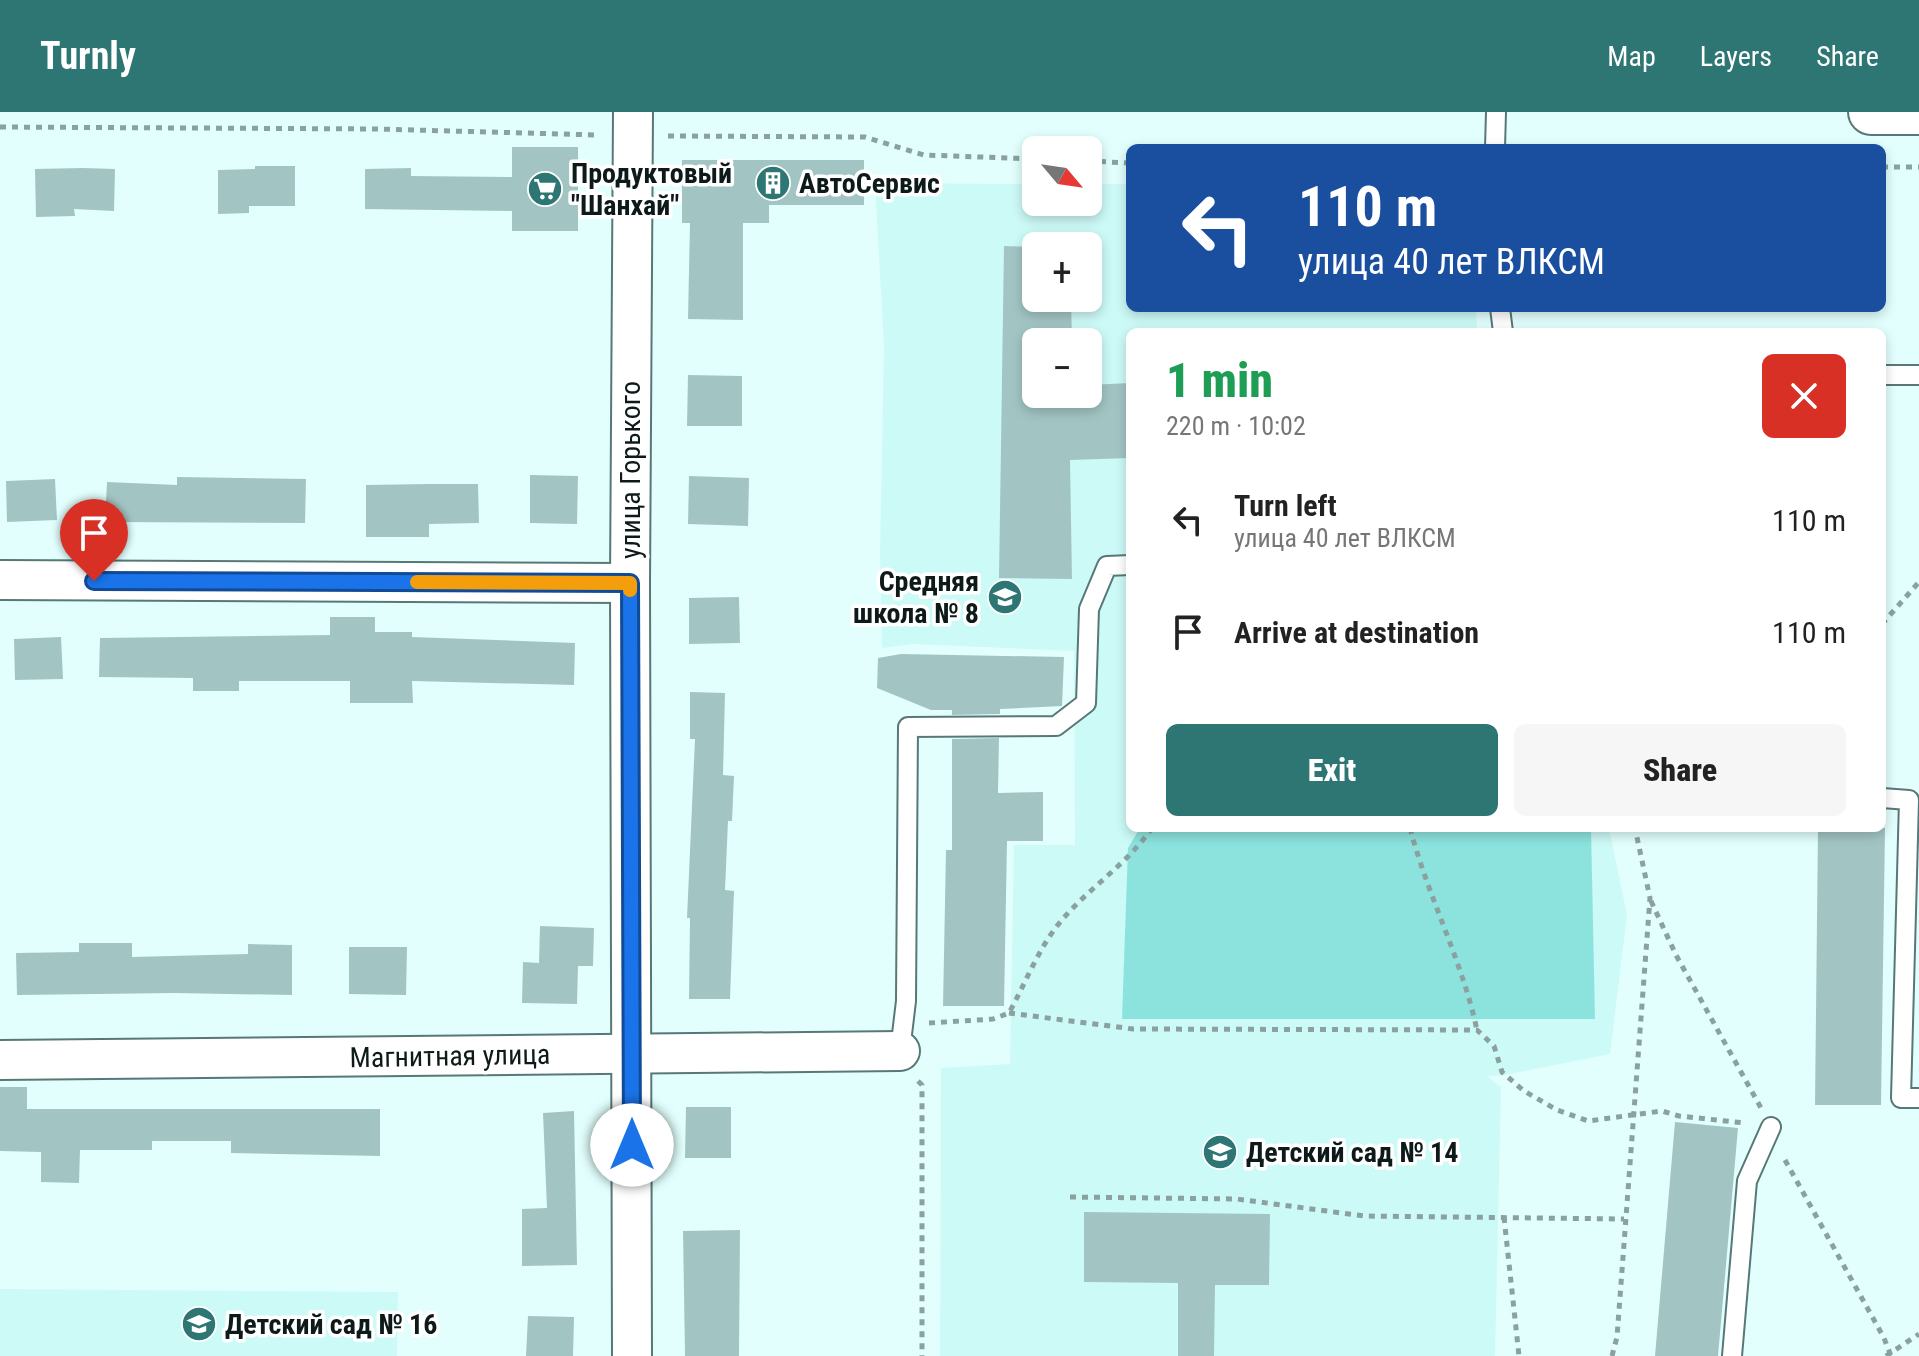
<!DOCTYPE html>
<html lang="en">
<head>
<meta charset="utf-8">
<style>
	:root { --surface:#fff; --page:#f6f6f6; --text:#222; --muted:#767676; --accent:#2d7673 }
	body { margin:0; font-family:"Roboto Condensed",sans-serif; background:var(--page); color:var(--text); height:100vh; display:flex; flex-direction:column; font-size:30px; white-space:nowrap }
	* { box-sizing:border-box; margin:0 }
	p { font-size:26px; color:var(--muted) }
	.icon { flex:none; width:44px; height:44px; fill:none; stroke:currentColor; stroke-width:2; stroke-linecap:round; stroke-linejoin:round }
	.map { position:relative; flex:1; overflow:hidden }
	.sheet { position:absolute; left:1126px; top:216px; width:760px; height:504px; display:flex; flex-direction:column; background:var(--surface); border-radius:12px; box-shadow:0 4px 12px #0003 }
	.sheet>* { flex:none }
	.top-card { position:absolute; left:1126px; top:32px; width:760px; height:168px; border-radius:12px; box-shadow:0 4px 12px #0003; background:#1a4fa0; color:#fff; overflow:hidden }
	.needle { width:52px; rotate:119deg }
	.controls { position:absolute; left:1022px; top:24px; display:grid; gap:16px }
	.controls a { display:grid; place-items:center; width:80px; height:80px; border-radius:12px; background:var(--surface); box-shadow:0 4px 12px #0003; font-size:40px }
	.pin { position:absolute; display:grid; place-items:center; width:68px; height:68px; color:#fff; margin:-82px -34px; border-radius:50% 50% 50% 0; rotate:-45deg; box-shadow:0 0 8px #0007 }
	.pin .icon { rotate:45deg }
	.me { position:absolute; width:88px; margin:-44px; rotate:0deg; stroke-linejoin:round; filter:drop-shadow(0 0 6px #0008) }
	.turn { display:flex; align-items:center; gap:28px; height:168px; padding:0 40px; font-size:36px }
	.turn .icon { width:104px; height:104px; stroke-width:2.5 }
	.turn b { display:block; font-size:56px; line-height:68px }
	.round { display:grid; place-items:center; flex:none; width:84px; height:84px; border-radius:12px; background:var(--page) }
	.head { display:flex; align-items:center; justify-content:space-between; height:136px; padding:0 40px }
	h1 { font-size:48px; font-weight:800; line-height:60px; color:#1e9e55 }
	.cta { display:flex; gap:16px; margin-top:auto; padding:16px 40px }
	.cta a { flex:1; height:92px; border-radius:12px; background:var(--accent); color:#fff; font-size:32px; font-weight:800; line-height:92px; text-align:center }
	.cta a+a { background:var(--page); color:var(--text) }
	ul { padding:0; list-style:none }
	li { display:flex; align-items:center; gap:24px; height:112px; padding:0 40px }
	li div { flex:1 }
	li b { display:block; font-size:30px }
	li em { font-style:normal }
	header { display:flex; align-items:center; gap:48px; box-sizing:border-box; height:112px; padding:0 40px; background:var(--accent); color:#fff }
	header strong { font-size:38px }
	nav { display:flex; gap:44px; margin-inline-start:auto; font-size:28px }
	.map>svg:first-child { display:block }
	.built { fill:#ccfaf7; fill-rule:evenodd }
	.green { fill:#8ce3de }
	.building { fill:#a2c5c3 }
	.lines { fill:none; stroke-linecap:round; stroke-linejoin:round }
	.service-casing { stroke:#577876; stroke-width:22 }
	.minor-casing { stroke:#577876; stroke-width:42 }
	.secondary-casing { stroke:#577876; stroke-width:48 }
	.path { stroke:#8aa19f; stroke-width:5; stroke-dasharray:6 6; stroke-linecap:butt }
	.service { stroke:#fff; stroke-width:18 }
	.minor { stroke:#fff; stroke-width:38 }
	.secondary { stroke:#fff; stroke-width:44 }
	.route-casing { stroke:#114b97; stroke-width:20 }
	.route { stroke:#1a73e8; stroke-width:14 }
	.slow { stroke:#f59e0b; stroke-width:14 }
	.labels { text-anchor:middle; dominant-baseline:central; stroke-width:7; stroke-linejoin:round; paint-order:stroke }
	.poi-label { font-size:28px; font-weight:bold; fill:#0d1a19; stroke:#fff; text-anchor:start }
	.street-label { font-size:28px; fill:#0d1a19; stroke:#fff }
</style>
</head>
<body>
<header>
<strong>Turnly</strong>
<nav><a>Map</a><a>Layers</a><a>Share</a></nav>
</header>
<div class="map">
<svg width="1919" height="1244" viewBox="0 0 1919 1244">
	<rect width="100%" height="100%" fill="#e2fffd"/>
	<g class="built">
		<path d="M875,71L1036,72V90H1088V72H1130V196H1476L1477,220H1130V716H1609L1627,803L1610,942L1505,963L1487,964L1501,975L1495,1244H940L941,956L1010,952L1014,733H1075L1074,539L913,532L882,536L880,439L884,235ZM1036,134H1088V186H1036ZM1036,230H1088V282H1036Z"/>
		<path d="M0,1177L398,1180L397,1244H0Z"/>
	</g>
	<path class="green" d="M1140,716H1591L1595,907H1122L1128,736Z"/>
	<g class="building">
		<path d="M512,35H578V119H512V99L365,97V57L411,56V64L512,65Z"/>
		<path d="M682,48H864V93H769V111H743V208L688,207L690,111H682Z"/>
		<path d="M255,54H295V94H249V101L218,102V58L255,57Z"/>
		<path d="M83,56L115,57L114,99L74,97L75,104L36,105L35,57Z"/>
		<path d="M1004,134L1036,135V186H1071L1072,230H1036V282H1088V273L1130,271V346L1070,348L1072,467L999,466Z"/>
		<path d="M688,263L742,264V314H687Z"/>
		<path d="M530,363L578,364L577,412L530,411Z"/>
		<path d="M689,364L749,366L748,414L688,412Z"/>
		<path d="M177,365L306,367L305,411L105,410L107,370L177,373Z"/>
		<path d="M55,367L57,408L7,410L6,369Z"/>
		<path d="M429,372H478L479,411L429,412V425H366V373Z"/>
		<path d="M739,485L740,531L689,532V486Z"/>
		<path d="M330,505H375V520H412V525L575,531L574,573L412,569L413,591H350V569H239V579H193V566L99,565L100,526L330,523Z"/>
		<path d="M61,525L63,567L15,568L14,527Z"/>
		<path d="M901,542L1064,545L1062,594L1000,597V602L952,603V598H931L877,576L878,546Z"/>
		<path d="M690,580L725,581L723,663L734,664L732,709H728L725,778L734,779L730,887H689L690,806H687L695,627H690Z"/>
		<path d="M999,626L998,681L1043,680V729H1007L1004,894H943L946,738H952V627Z"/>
		<path d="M1818,716H1885L1881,993H1815Z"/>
		<path d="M540,814L594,816L593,854H578L577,892L522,891L523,850L539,851Z"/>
		<path d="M79,831H132V845L248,842V832L292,833V883L175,881L17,883L16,841L79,840Z"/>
		<path d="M349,835H407L406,883L349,882Z"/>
		<path d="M0,975H27V997H380V1044L231,1041V1029H152V1038H80L79,1071L41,1070V1040L0,1039Z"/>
		<path d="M686,995H731V1046H685Z"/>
		<path d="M574,999L577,1153L522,1154V1097L547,1096L543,1001Z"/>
		<path d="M1675,1010L1738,1016L1718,1244H1655Z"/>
		<path d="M1084,1100L1270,1102L1269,1173H1215L1214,1244H1178V1171L1084,1170Z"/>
		<path d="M740,1118L739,1244H685L683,1119Z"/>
		<path d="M528,1204L574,1205L573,1244H526Z"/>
	</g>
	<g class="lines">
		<g class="service-casing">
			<g id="service">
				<path d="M1495,36L1496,0"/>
				<path d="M1500,196L1503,220"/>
				<path d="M1882,263H1919"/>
				<path d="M1882,686L1909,688L1901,986H1919"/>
				<path d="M900,939L906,889L908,615L1056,614L1086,591L1089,497L1107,454L1130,453"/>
				<path d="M1732,1244L1747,1069L1771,1015"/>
			</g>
		</g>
		<g class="minor-casing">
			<g id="minor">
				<path d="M0,468L630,471"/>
				<path d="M0,948L900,939"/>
				<path d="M632,1244L630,471L633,0"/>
			</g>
		</g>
		<g class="secondary-casing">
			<path id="secondary" d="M1871,0H1919"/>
		</g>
		<g class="path">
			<path d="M0,15L378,17L598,23"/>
			<path d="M668,24L865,25L924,43L1036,47"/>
			<path d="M1088,49L1130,51"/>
			<path d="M1882,55H1919"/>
			<path d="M1882,512L1919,470"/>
			<path d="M1410,716C1428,785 1462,848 1477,918"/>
			<path d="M1651,789L1676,843L1761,996"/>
			<path d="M1009,901L1133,917L1477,918L1494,934L1502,960L1524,979L1557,998L1588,1009L1662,999L1679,1004L1745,1011"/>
			<path d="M929,911L993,907L1009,901C1025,872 1037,840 1057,814C1086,777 1125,755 1152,716"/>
			<path d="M918,969L922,973V1244"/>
			<path d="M1785,1048L1884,1226L1891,1244"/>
			<path d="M1070,1085L1237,1087L1364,1104L1624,1107"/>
			<path d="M1504,1105L1519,1244"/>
			<path d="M1612,1244L1617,1225L1650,786L1635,716"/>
			<path d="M1886,1244L1919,1222"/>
		</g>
		<use href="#service" class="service"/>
		<use href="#minor" class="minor"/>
		<use href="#secondary" class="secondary"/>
	</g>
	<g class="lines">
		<g class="route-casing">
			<path id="route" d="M94,469L630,471L632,1033"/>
		</g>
		<use href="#route" class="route"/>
		<path class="slow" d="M417,470L630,471V478"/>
	</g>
	<defs>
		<g id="building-disc" transform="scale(1.8)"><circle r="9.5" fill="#2d7673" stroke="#fff"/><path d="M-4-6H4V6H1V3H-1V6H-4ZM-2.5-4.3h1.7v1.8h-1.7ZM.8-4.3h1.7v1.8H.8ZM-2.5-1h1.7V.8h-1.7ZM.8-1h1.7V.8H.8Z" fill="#fff"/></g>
		<g id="supermarket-disc" transform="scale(1.8)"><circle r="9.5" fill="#2d7673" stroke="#fff"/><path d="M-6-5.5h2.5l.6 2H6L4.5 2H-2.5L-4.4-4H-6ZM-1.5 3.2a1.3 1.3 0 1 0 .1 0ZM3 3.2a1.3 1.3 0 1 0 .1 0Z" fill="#fff"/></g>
		<g id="school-disc" transform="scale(1.8)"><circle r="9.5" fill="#2d7673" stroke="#fff"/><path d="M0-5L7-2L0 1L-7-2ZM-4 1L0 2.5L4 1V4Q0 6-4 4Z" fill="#fff"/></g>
	</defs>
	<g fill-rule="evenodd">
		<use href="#building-disc" x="773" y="71"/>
		<use href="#supermarket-disc" x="545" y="77"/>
		<use href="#school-disc" x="1005" y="485"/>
		<use href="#school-disc" x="1220" y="1040"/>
		<use href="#school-disc" x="199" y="1212"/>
	</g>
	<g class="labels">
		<g class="poi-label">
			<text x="571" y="61">Продуктовый<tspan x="571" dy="32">"Шанхай"</tspan></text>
			<text x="799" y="71">АвтоСервис</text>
			<text x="979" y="469" text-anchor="end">Cредняя<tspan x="979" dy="32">школа № 8</tspan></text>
			<text x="1246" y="1040">Детский сад № 14</text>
			<text x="225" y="1212">Детский сад № 16</text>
		</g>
		<g class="street-label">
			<text transform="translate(630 358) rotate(-90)">улица Горького</text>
			<text transform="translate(450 944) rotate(-1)">Магнитная улица</text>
		</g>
	</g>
</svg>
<div class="controls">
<a><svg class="needle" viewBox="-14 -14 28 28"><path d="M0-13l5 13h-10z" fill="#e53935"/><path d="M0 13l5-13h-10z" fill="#767676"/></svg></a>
<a>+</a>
<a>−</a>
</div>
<div class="pin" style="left:94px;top:469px;background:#d93025"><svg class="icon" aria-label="arrive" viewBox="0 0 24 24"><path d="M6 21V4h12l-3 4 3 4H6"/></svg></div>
<svg class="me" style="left:632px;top:1033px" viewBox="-20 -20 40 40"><circle r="19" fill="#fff"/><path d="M0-13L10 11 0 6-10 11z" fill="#1a73e8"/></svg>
<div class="top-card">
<div class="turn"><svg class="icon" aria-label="left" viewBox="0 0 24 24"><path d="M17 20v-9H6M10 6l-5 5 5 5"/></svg><div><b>110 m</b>улица 40 лет ВЛКСМ</div></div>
</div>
<section class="sheet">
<div class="head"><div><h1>1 min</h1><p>220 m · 10:02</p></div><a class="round" style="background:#d93025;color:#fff"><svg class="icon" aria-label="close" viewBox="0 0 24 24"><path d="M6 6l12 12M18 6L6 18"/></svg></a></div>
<ul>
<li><svg class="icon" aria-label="left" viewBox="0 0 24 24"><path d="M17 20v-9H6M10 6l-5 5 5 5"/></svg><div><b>Turn left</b><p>улица 40 лет ВЛКСМ</p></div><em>110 m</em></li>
<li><svg class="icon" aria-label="arrive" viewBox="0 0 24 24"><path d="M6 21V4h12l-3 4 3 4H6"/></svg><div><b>Arrive at destination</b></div><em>110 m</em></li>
</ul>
<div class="cta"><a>Exit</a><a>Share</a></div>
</section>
</div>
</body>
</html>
